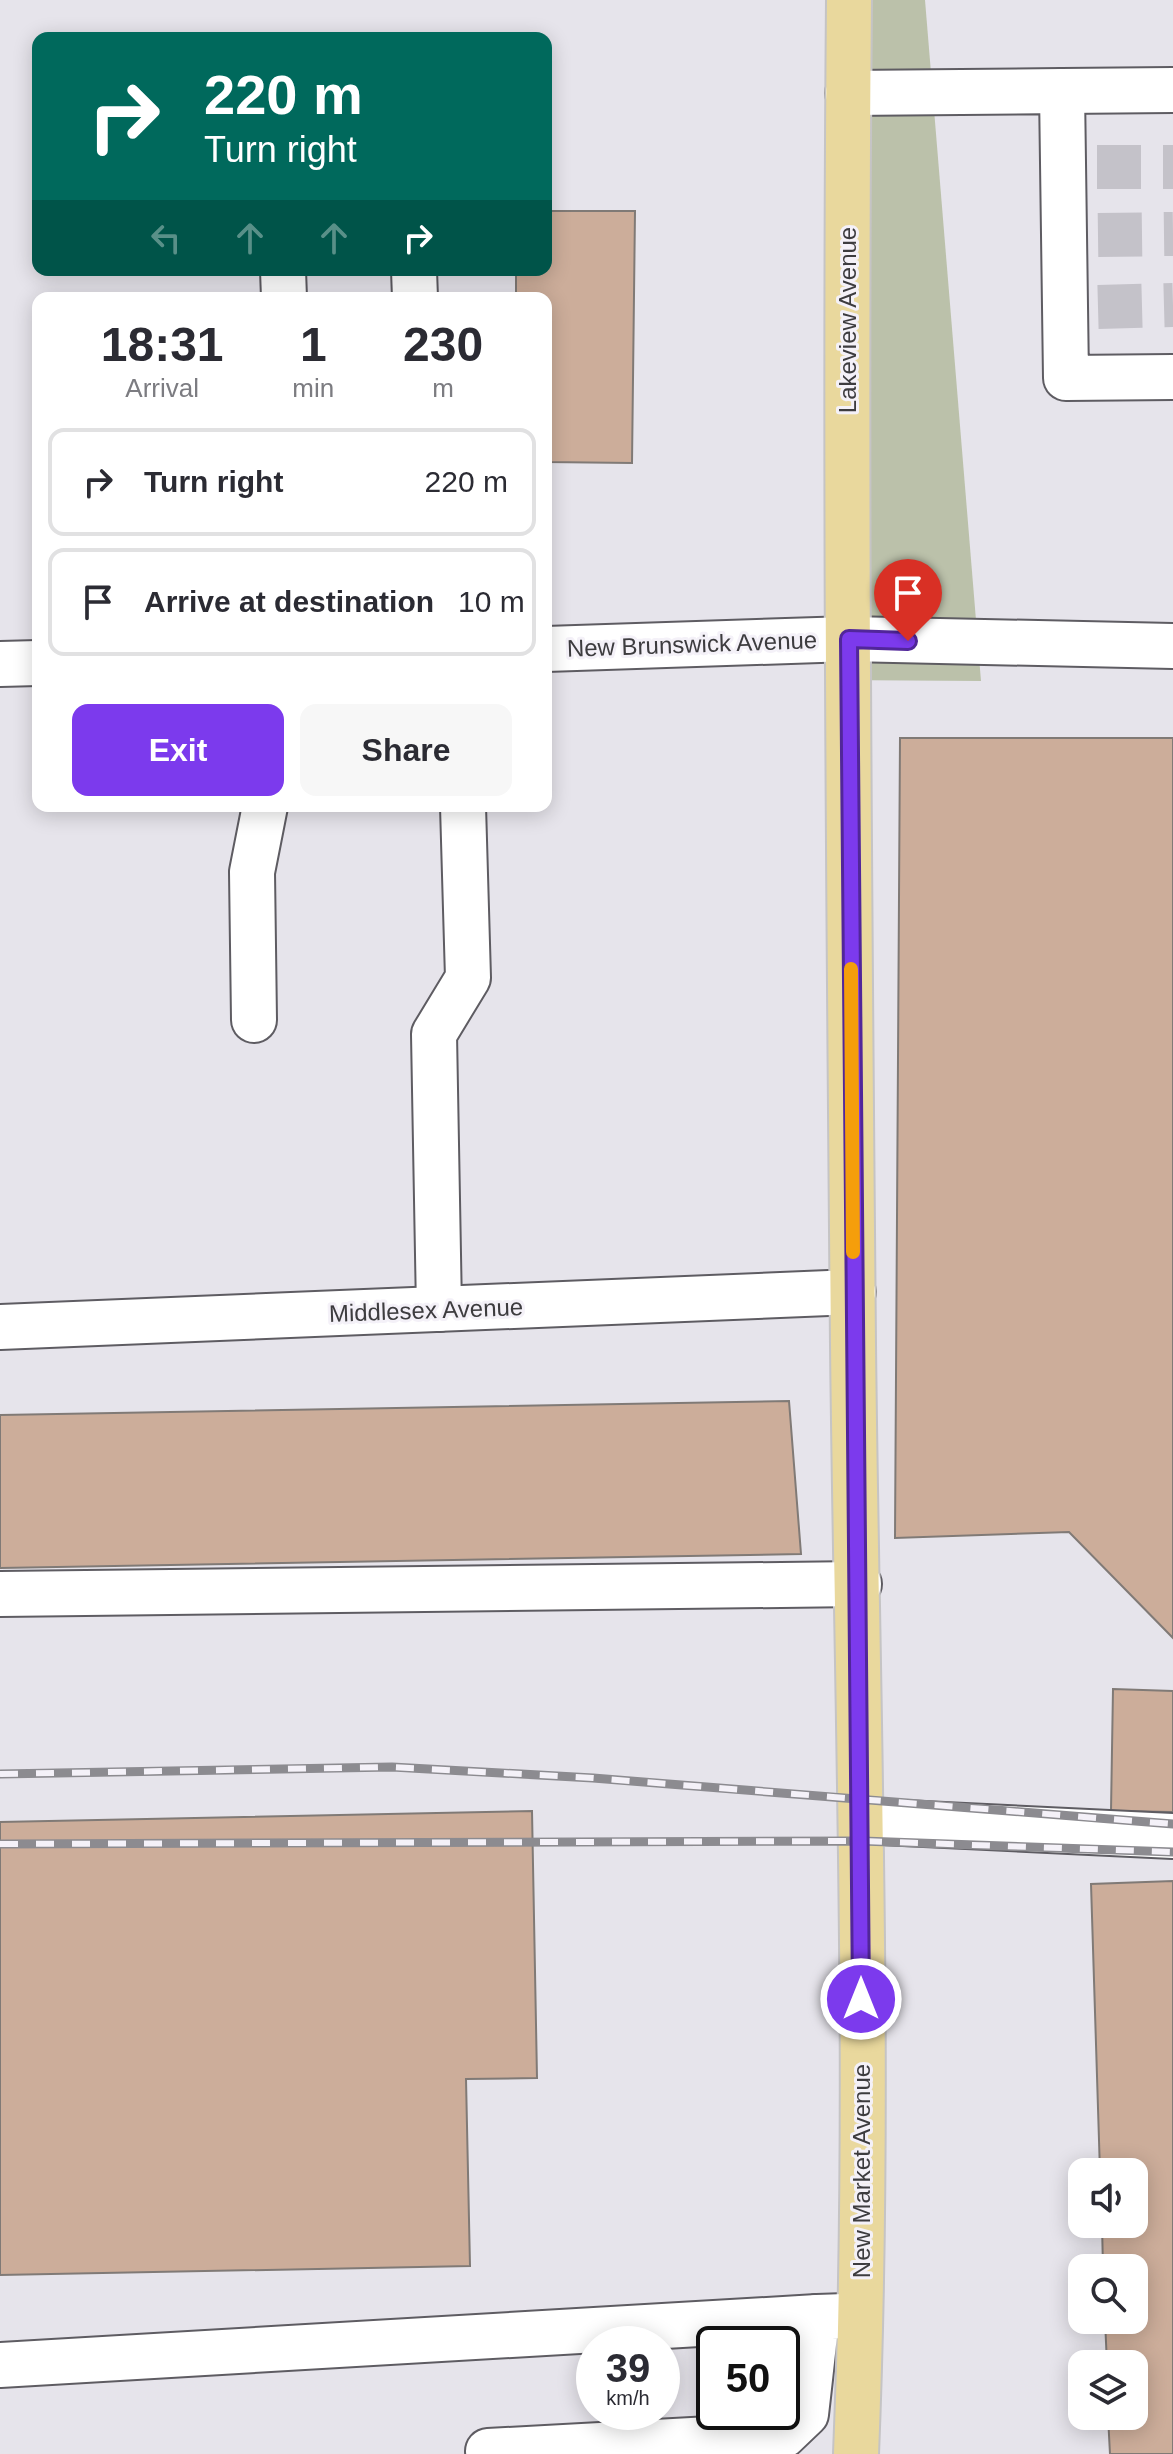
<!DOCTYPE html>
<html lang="en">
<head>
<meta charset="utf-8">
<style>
	:root { --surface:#fff; --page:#f7f7f7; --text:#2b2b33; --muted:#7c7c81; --line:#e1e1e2; --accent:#7c3aed }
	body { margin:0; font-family:Arial,sans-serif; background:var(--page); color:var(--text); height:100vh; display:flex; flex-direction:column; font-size:30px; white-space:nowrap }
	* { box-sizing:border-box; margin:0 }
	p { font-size:26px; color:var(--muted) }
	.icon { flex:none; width:44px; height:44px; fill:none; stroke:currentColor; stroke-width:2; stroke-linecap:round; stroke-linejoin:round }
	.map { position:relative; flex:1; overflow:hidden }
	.panel { position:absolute; left:32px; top:292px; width:520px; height:520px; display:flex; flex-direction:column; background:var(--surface); border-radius:16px; box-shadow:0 4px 20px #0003 }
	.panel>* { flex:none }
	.hud { position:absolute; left:32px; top:32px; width:520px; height:244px; border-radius:16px; box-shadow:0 4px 20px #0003; background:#00695c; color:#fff; overflow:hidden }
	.buttons { position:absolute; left:1068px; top:2158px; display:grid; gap:16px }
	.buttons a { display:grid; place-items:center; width:80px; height:80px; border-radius:16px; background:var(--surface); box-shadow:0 4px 20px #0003; font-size:40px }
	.speed { position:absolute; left:576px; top:2326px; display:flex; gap:16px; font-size:40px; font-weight:700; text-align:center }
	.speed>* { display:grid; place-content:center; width:104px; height:104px; border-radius:50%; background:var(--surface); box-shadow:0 4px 20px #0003; line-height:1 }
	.speed small { font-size:20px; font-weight:400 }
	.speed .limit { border:4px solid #111; border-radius:12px; background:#fff; color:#111 }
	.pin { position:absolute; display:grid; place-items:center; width:68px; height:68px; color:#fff; margin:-82px -34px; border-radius:50% 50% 50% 0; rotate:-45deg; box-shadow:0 0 8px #0007 }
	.pin .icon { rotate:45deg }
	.me { position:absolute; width:88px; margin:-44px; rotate:0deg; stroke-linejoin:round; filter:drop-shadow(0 0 6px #0008) }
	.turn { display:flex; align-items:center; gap:28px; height:168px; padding:0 40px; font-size:36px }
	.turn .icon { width:104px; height:104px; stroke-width:2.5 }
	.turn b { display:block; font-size:56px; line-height:68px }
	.lanes { display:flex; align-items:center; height:76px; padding:0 40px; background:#0003; justify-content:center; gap:40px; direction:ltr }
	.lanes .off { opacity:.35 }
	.eta { display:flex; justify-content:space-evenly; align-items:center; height:136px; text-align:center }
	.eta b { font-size:48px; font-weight:700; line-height:56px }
	.action { display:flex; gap:16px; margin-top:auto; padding:16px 40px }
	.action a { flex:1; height:92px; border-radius:16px; background:var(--accent); color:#fff; font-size:32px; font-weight:700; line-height:92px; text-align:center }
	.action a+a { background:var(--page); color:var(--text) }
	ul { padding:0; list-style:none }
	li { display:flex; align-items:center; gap:24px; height:108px; margin:0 16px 12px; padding:0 24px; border:4px solid var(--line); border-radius:16px }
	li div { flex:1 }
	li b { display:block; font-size:30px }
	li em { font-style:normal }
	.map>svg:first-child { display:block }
	.grass { fill:#bbc1aa }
	.building { fill:#ccad9a; stroke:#807a76; stroke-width:2 }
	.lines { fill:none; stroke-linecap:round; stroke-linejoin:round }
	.minor-tunnel { stroke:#c4c2c9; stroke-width:44; stroke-dasharray:44 22; stroke-linecap:butt }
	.minor-casing { stroke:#5e5c62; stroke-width:48 }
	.major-casing { stroke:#c5c4c5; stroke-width:48 }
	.minor { stroke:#fff; stroke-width:44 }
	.major { stroke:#e9d89d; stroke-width:44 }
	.rail-casing { stroke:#8c8b90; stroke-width:9 }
	.rail { stroke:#f4f1f8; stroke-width:6; stroke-dasharray:18; stroke-linecap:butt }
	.route-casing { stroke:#51269a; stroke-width:20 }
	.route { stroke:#7c3aed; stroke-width:14 }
	.slow { stroke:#f59e0b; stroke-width:14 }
	.labels { text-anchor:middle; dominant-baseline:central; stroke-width:6; stroke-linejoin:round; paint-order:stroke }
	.street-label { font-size:24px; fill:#3d3c3f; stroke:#f4f1f8 }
</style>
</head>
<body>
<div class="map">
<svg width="1173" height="2454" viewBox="0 0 1173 2454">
	<rect width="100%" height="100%" fill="#e6e4eb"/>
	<path class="grass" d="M825,0H925L981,681L831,680Z"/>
	<g class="building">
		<path d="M546,211H635L632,463L546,462V298H516V270H546Z"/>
		<path d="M900,738H1173V1638L1069,1532L895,1538Z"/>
		<path d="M789,1401L801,1554L0,1568V1415Z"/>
		<path d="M1113,1689L1173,1691V1812L1111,1811Z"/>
		<path d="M532,1811L537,2078L466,2079L470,2266L0,2275V1822Z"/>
		<path d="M1173,1881V2454H1110L1108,2416H1134V2364H1107L1105,2320H1134V2268H1103L1102,2224H1134V2172H1100L1091,1884Z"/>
	</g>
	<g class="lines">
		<g class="minor-tunnel">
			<path d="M1097,167H1173"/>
			<path d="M1098,235L1173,234"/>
			<path d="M1098,307L1173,305"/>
		</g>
		<g class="minor-casing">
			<g id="minor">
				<path d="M1062,91L1173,90"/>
				<path d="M848,93L1062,91L1066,378L1173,377"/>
				<path d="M283,270L284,298"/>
				<path d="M414,270L415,298"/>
				<path d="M546,649L849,639L1173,646"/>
				<path d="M0,664L38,663"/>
				<path d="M254,1020L252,872L265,806"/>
				<path d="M439,1309L434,1034L468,978L463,806"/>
				<path d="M0,1327L853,1292"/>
				<path d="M0,1594L859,1584"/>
				<path d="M861,1821L1173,1836"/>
				<path d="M0,2365L817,2317"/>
				<path d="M488,2451L784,2435L806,2414L817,2317L846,2316"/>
			</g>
		</g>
		<g class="major-casing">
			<path id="major" d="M849,0C845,448 849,896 853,1344C857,1714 871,2084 856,2454"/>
		</g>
		<use href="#minor" class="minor"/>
		<use href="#major" class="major"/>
		<g class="rail-casing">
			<g id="rail">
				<path d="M0,1774L392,1767L593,1778L1173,1824"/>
				<path d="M0,1844L862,1841L1173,1852"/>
			</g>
		</g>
		<use href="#rail" class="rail"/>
	</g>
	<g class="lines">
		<g class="route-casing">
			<path id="route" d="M861,1999L849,639L908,641"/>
		</g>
		<use href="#route" class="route"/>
		<path class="slow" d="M851,969L853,1252"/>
	</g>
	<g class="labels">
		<g class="street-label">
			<text transform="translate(847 320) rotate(-90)">Lakeview Avenue</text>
			<text transform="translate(692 644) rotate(-2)">New Brunswick Avenue</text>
			<text transform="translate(426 1310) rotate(-2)">Middlesex Avenue</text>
			<text transform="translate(861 2171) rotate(-90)">New Market Avenue</text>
		</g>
	</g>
</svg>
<div class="buttons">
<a><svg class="icon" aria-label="sound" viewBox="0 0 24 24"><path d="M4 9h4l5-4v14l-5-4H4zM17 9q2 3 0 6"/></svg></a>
<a><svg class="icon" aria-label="search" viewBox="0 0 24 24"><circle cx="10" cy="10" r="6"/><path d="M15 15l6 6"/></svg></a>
<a><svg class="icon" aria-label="layers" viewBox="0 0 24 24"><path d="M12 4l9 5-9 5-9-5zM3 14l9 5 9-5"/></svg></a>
</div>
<div class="speed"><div>39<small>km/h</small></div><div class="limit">50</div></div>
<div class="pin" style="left:908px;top:641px;background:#d93025"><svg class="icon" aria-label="arrive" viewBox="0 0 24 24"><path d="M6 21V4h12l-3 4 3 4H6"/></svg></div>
<svg class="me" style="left:861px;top:1999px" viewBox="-20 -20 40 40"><circle r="17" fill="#7c3aed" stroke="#fff" stroke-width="3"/><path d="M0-11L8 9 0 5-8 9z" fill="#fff"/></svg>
<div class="hud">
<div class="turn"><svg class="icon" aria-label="right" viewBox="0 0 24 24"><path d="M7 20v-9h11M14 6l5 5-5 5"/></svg><div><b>220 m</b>Turn right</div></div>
<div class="lanes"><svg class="icon off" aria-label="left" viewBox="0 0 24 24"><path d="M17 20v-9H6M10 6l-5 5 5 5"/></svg><svg class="icon off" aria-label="ahead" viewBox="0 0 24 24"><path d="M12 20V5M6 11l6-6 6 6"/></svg><svg class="icon off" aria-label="ahead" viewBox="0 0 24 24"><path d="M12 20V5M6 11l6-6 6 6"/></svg><svg class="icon" aria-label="right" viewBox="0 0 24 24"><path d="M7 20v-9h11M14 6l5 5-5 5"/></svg></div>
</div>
<section class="panel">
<div class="eta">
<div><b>18:31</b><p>Arrival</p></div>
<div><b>1</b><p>min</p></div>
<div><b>230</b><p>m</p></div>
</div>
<ul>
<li><svg class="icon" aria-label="right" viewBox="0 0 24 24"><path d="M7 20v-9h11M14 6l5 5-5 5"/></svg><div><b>Turn right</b></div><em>220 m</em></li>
<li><svg class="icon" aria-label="arrive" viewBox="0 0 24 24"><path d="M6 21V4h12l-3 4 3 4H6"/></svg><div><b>Arrive at destination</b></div><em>10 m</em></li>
</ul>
<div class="action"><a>Exit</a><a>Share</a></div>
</section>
</div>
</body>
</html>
